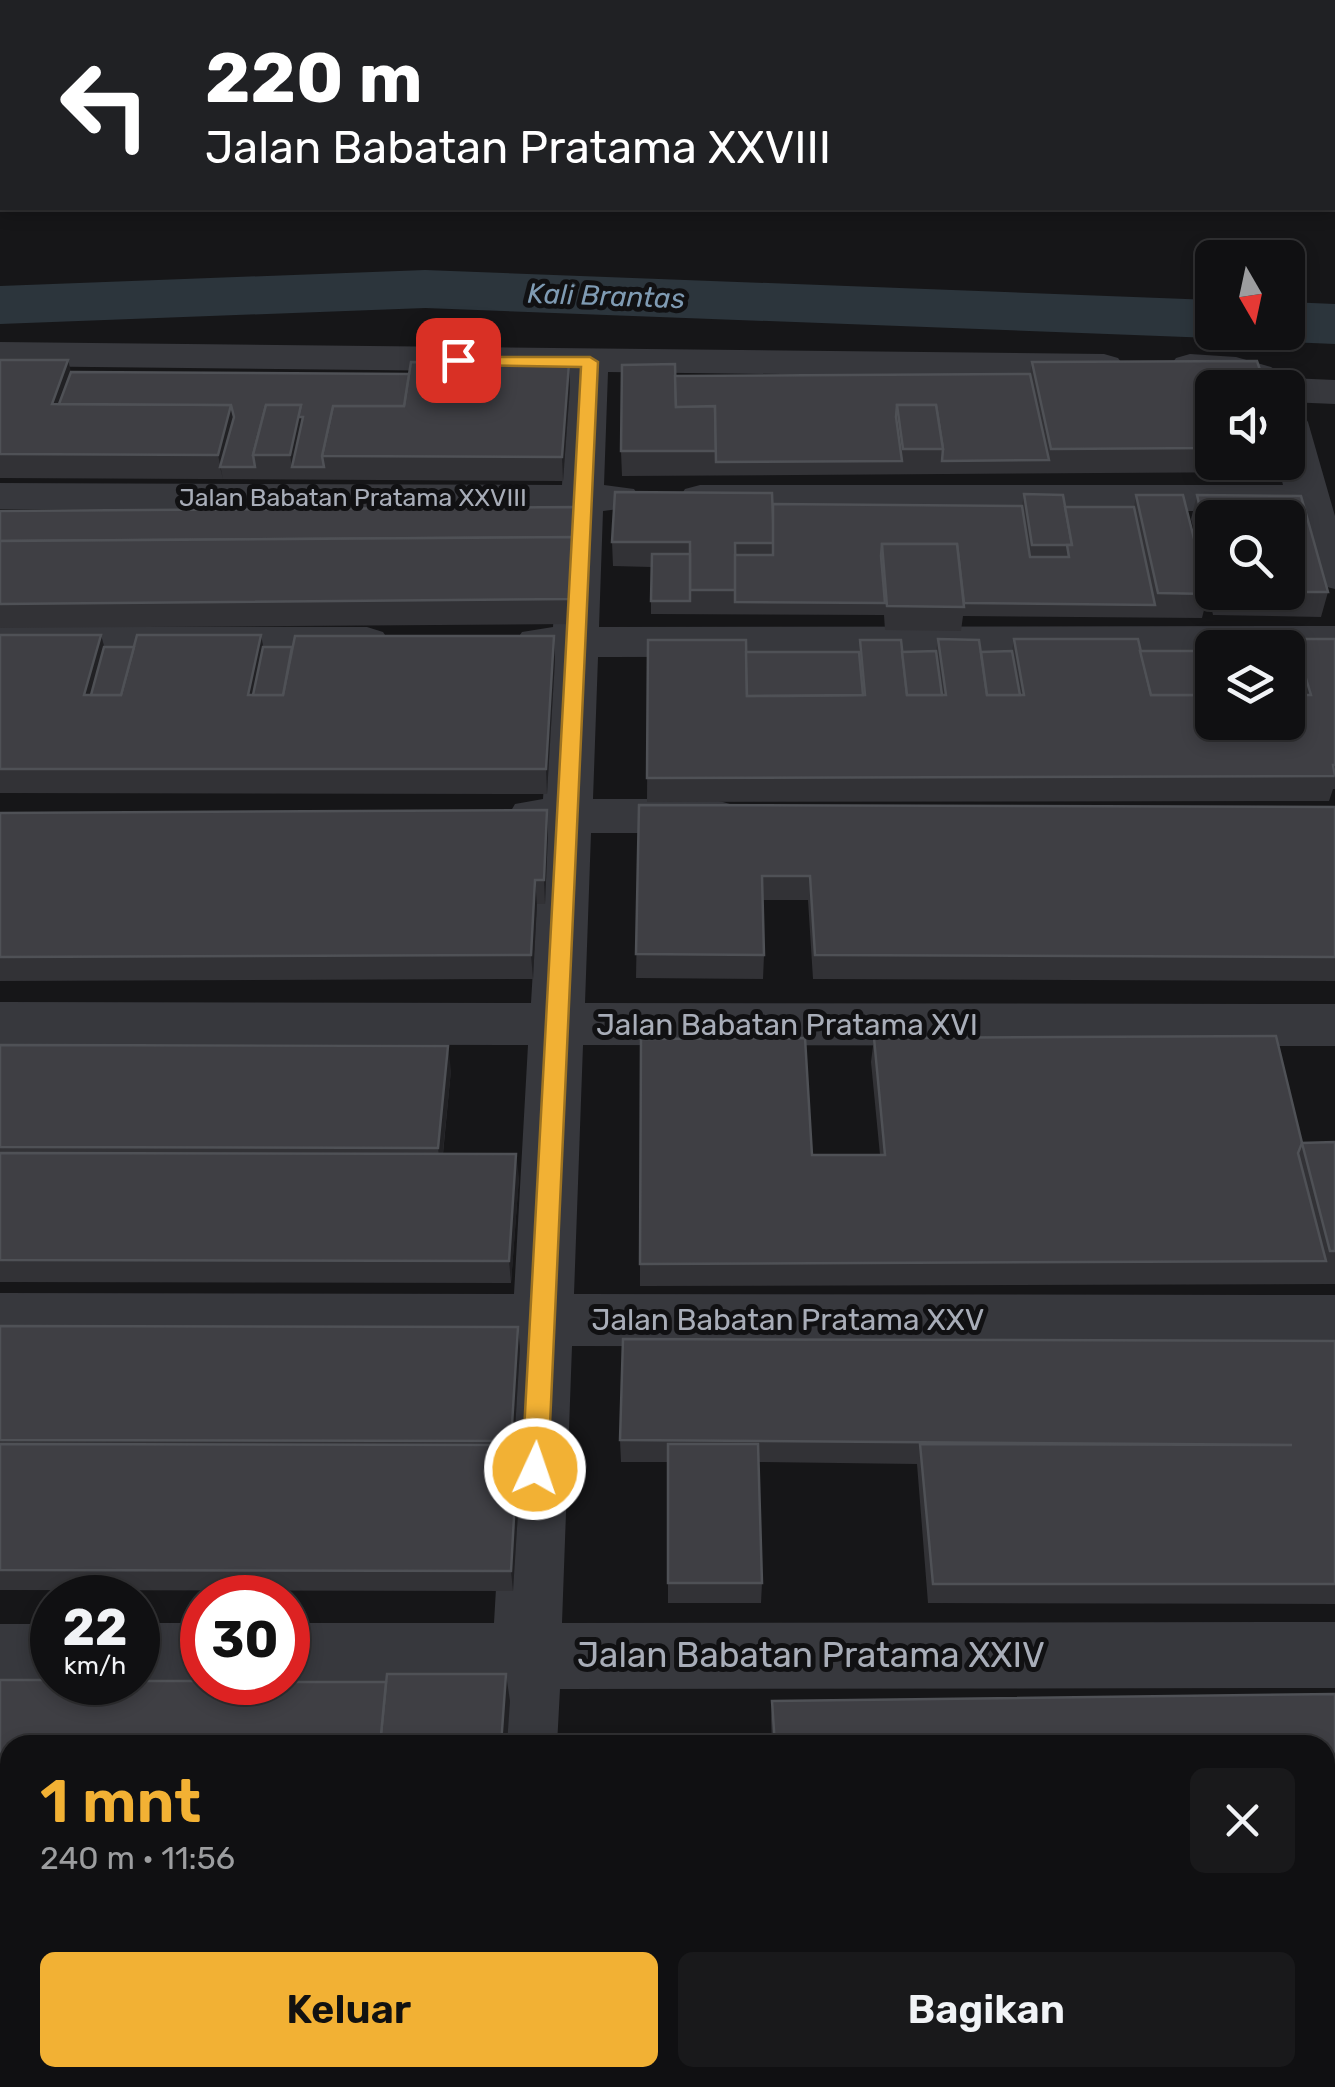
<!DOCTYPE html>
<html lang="id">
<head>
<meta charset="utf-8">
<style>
	:root { --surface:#101012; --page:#19191b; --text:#f1f3f6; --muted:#9c9d9f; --line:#303032; --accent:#f2b134 }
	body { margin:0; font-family:Rubik,sans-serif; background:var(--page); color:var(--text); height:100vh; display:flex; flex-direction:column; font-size:38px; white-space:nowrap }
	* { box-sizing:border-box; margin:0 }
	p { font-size:32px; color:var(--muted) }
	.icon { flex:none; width:55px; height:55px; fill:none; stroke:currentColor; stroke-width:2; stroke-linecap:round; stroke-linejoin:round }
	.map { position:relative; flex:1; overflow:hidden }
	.details { position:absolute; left:0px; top:1735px; width:1335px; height:352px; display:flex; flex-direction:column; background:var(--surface); border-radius:30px 30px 0 0; box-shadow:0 5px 15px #0003,0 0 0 2px var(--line) }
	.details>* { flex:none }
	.banner { position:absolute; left:0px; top:0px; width:1335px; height:210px; box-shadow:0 5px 15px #0003,0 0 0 2px var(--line); background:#202124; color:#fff; overflow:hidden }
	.needle { width:65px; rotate:171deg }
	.tools { position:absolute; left:1195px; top:240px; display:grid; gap:20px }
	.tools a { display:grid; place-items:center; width:110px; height:110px; border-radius:15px; background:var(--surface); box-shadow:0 5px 15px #0003,0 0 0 2px var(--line); font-size:50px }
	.speed { position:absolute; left:30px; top:1575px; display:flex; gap:20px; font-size:50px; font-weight:700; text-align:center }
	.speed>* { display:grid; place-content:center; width:130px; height:130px; border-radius:50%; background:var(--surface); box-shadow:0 5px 15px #0003,0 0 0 2px var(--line); line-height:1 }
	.speed small { font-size:25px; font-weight:400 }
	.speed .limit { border:15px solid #d22; background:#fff; color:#111 }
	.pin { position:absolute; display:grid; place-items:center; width:85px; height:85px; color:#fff; margin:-42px; border-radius:20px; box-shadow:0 5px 15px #0006 }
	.me { position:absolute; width:110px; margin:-55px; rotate:3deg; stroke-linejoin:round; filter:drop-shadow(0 0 8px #0008) }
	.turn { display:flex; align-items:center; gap:35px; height:210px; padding:0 40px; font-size:45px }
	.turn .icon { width:130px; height:130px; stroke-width:2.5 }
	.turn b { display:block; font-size:70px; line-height:85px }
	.round { display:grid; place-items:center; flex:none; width:105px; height:105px; border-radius:15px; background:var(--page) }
	.headline { display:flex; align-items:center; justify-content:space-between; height:170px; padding:0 40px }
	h1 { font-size:60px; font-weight:600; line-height:75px; color:var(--accent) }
	.action { display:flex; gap:20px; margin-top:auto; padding:20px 40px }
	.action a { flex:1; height:115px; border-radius:15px; background:var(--accent); color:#111; font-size:40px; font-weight:600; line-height:115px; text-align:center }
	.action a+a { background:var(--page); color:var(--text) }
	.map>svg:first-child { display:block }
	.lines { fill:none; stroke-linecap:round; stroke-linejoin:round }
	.river { fill:#2c353c; fill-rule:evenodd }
	.minor { fill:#37383d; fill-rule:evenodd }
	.wall { fill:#323236; fill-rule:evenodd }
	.shaded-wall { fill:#212124 }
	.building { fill:#3f3f44; stroke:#4f5156; stroke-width:2.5 }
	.route { fill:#f2b134; stroke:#9d7322; stroke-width:2.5 }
	.labels { text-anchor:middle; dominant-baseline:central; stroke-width:10; stroke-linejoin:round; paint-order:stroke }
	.far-street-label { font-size:25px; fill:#a8adb8; stroke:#111113 }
	.far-water-label { font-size:28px; font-style:italic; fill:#7f9bb3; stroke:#111113 }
	.street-label { font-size:30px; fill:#a8adb8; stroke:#111113 }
	.near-street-label { font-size:35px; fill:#a8adb8; stroke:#111113 }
</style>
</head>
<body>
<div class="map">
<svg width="1335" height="2087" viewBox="0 0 1335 2087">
	<rect width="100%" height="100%" fill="#161618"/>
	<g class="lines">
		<g class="river">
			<path d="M425,270L1212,300V332H1235L1212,338L425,308L0,324V286Z"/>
			<path d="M1288,302L1335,304V344L1288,342L1265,336L1263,332H1288Z"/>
		</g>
		<g class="minor">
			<path d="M0,342L1104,354L1118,358L1124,366L1118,374L1104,378L608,372L604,485L634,489L640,498L634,507L603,511L599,627L1335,626V656H1288V648H1212V656L598,657L593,799H712L730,804L737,816L730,828L712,833H591L585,1003L1335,1004V1046L583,1045L574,1294L1335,1295V1347L572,1346L562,1623L1335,1622V1688L560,1689L557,1745H487L490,1689H288L272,1682H288V1623H494L510,1346L0,1345V1293L514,1294L528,1045L0,1044V1002L531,1003L541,833L515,828L508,816L515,804L543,799L552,657L522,652L515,642L522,632L553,627L560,511L0,509V483L562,485L569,372L0,366Z"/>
			<path d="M1190,354L1236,357L1271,367L1289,378L1335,380V404L1288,402V388H1249L1234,381L1176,374L1170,366L1176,358Z"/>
			<path d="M1288,410L1302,413L1308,422L1335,516V589L1319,585L1290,511H700L685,507L679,498L685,489L700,485H1283L1277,462H1288Z"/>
			<path d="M0,626L367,627L383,632L390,642L383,652L367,657L0,656Z"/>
			<path d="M138,1623H202V1682H218C191,1694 149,1694 122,1682H138Z"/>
			<path d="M0,1624H52V1682H71L52,1690H0Z"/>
			<rect x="466" y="2078" width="78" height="9"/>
		</g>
	</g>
	<g class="wall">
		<path d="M0,360L71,372L570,387L563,481L0,478Z"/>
		<path d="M1032,362L1212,388V462H1283L1280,472L622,476L621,451L675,376L1030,374Z"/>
		<path d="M1024,494L1065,507H1134L1136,495L1208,594L1202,618L963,616L961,631L885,630L884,615L651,614V567L613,566L612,542L773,504L1022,506Z"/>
		<path d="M1197,495L1301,496L1328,592L1321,617L1213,615L1191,519ZM1212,518H1288V592H1212Z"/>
		<path d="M0,511L575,520L572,624L0,628Z"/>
		<path d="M0,635H101L104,647H292L554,636L555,660L547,794L0,793Z"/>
		<path d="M938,639L981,652L1012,651L1014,639L1140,651L1212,722L1290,651L1294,639H1335V789H1333L1329,801L647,802L648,640L746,652H859L860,640L902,652L936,651Z"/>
		<path d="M639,805L1335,807V981L813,979L808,900H763L764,955L763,979L636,978Z"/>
		<path d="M0,813L548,834L545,904H537L533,979L0,981Z"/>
		<path d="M874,1038L1302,1143L1335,1142V1284L640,1286V1264L812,1155H880L871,1062Z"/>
		<path d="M0,1045L451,1070L443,1154L519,1177L511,1283L0,1282Z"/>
		<path d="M0,1326L518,1327L520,1349L514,1445L521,1466L513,1591L0,1590Z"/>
		<path d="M1335,1341V1604L928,1603L917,1464L759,1462L762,1583L761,1603H668V1462H621L620,1440Z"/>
		<path d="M1335,1694V2087H788V2078H1325V1745H772L771,1719L772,1701Z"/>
	</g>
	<g class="shaded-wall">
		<path d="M68,360L74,384L62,416L52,404Z"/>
		<path d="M569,363L570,387L563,481L562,457Z"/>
		<path d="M231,405L236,429L220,467L223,479L218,455Z"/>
		<path d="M301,405L305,430L292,467L290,455Z"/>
		<path d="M573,537L574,562L572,624L571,599Z"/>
		<path d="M101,635L108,660L95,707L84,695Z"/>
		<path d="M261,635L266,660L256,707L248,695Z"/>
		<path d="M554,636L555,660L547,794L546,769Z"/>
		<path d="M547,810L548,834L545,904L544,880Z"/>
		<path d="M535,880L537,904L533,979L531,955Z"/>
		<path d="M448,1046L451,1070L441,1171L438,1148Z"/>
		<path d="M516,1154L519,1177L511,1283L509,1261Z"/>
		<path d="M518,1327L520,1349L513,1462L511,1441Z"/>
		<path d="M518,1445L521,1466L513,1591L511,1571Z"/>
		<path d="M506,1674L510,1701L507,1745H501Z"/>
		<path d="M481,2078H487V2087H480Z"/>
	</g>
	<g class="building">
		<path d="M0,360H68L52,404L231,405L218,455L0,454Z"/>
		<path d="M1257,361L1266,388H1212V448L1051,449L1032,362Z"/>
		<path d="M411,362L569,363L562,457L322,456L333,406H404Z"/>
		<path d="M675,364L676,407L715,406L716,451H621L622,365Z"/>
		<path d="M71,372L409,374L404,406H333L322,456L324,467H292L303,417H298L301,405H266L253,455L255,467H220L234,417L231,405L59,404Z"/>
		<path d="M1030,374L1049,460L942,461L943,449L936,405H897L896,417L902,461L716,462L715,406L676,407L675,376Z"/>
		<path d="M266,405H301L290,455H253Z"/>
		<path d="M897,405H936L943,449H903Z"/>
		<path d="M615,492L772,493L774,543H735L736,590H690V542H612Z"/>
		<path d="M1024,494L1063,495L1072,545H1032Z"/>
		<path d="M1136,495H1183L1208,594L1158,593Z"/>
		<path d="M1197,495L1301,496L1328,592H1288V518H1212V562Z"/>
		<path d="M773,504L1022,506L1030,557H1069L1067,545H1072L1065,507H1134L1155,605L964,603L957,544H882L881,556L885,603L735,602V555H773Z"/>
		<path d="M575,507L574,549L573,537L0,541V511Z"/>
		<path d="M573,537L571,599L0,604V541Z"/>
		<path d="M882,544H957L964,607L887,606Z"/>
		<path d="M652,554H690V601H651Z"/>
		<path d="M0,635H101L84,695H121L137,635H261L248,695H283L295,636H554L546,769H0Z"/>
		<path d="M938,639L979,640L987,695H1024L1014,639H1138L1151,695H1212V722H1288V695H1311L1294,639H1335V765H1333L1335,776L647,778L648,640H746L747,696H787L865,695L860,640H901L907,695H946Z"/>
		<path d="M1215,639H1255L1258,648H1218Z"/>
		<path d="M104,647H134L121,695H91Z"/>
		<path d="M263,647H292L283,695H253Z"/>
		<path d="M936,651L942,695H907L902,652Z"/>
		<path d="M1012,651L1020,695H987L981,652Z"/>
		<path d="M1140,651H1212V695H1151Z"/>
		<path d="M1288,651H1290L1304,695H1288Z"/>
		<path d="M746,652H859L863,695L747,696Z"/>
		<path d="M639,805L1335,807V957L815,955L810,876H762L764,955L636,954Z"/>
		<path d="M547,810L544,880H535L531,955L0,957V813Z"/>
		<path d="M1276,1036L1302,1143L1298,1153L1326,1261L640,1264L641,1039L805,1038L812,1155H885L874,1038Z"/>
		<path d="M0,1045L448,1046L438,1148L0,1147Z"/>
		<path d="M1335,1142V1251H1330L1302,1143Z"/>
		<path d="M0,1153L516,1154L509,1261L0,1260Z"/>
		<path d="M0,1326L518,1327L511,1441L0,1440Z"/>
		<path d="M623,1339L1335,1341V1584H933L920,1444L1292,1445L620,1440Z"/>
		<path d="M0,1444L518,1445L511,1571L0,1570Z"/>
		<path d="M668,1444H758L762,1583H668Z"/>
		<path d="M387,1674H506L501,1745H380Z"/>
		<path d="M0,1680H52V1682H138V1681H202V1682H386L380,1745H10V1850H0Z"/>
		<path d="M1335,1694V1856H1325V1745H775L772,1701Z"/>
		<path d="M0,1850H10V2078H481L480,2087H0Z"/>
		<path d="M1325,1856H1335V2087H792V2078H1325Z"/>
		<path d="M624,2078H782L783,2087H624Z"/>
	</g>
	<path class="route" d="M452,357H590L598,362L548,1469L544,1478L535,1481L526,1478L522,1469L581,367L458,365L452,364Z"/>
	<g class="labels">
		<g class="far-street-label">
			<text x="353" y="497">Jalan Babatan Pratama XXVIII</text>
		</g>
		<g class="far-water-label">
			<text transform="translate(606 296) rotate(2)">Kali Brantas</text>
		</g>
		<g class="street-label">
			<text x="787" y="1025">Jalan Babatan Pratama XVI</text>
			<text x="788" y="1320">Jalan Babatan Pratama XXV</text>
		</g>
		<g class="near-street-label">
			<text x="811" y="1655">Jalan Babatan Pratama XXIV</text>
		</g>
	</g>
</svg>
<div class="tools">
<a><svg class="needle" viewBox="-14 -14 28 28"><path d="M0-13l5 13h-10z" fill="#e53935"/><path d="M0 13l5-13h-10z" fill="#9c9d9f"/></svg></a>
<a><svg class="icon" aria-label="sound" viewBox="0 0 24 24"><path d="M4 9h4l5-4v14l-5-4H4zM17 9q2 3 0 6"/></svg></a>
<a><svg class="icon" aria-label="search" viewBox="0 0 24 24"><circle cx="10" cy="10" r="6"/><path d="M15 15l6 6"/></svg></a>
<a><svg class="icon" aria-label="layers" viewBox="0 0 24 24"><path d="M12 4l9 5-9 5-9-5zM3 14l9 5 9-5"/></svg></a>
</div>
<div class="speed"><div>22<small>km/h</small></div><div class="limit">30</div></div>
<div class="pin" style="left:458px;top:360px;background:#d93025"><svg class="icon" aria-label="arrive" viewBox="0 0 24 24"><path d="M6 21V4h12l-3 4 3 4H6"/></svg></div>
<svg class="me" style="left:535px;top:1469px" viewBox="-20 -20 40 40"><circle r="17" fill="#f2b134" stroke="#fff" stroke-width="3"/><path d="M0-11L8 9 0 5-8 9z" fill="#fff"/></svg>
<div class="banner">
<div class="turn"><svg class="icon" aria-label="left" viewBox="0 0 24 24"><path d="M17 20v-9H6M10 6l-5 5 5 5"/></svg><div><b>220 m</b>Jalan Babatan Pratama XXVIII</div></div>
</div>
<section class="details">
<div class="headline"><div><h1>1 mnt</h1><p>240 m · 11:56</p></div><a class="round"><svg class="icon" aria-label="close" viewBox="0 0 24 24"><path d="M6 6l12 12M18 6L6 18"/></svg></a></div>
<div class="action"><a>Keluar</a><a>Bagikan</a></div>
</section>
</div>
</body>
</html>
